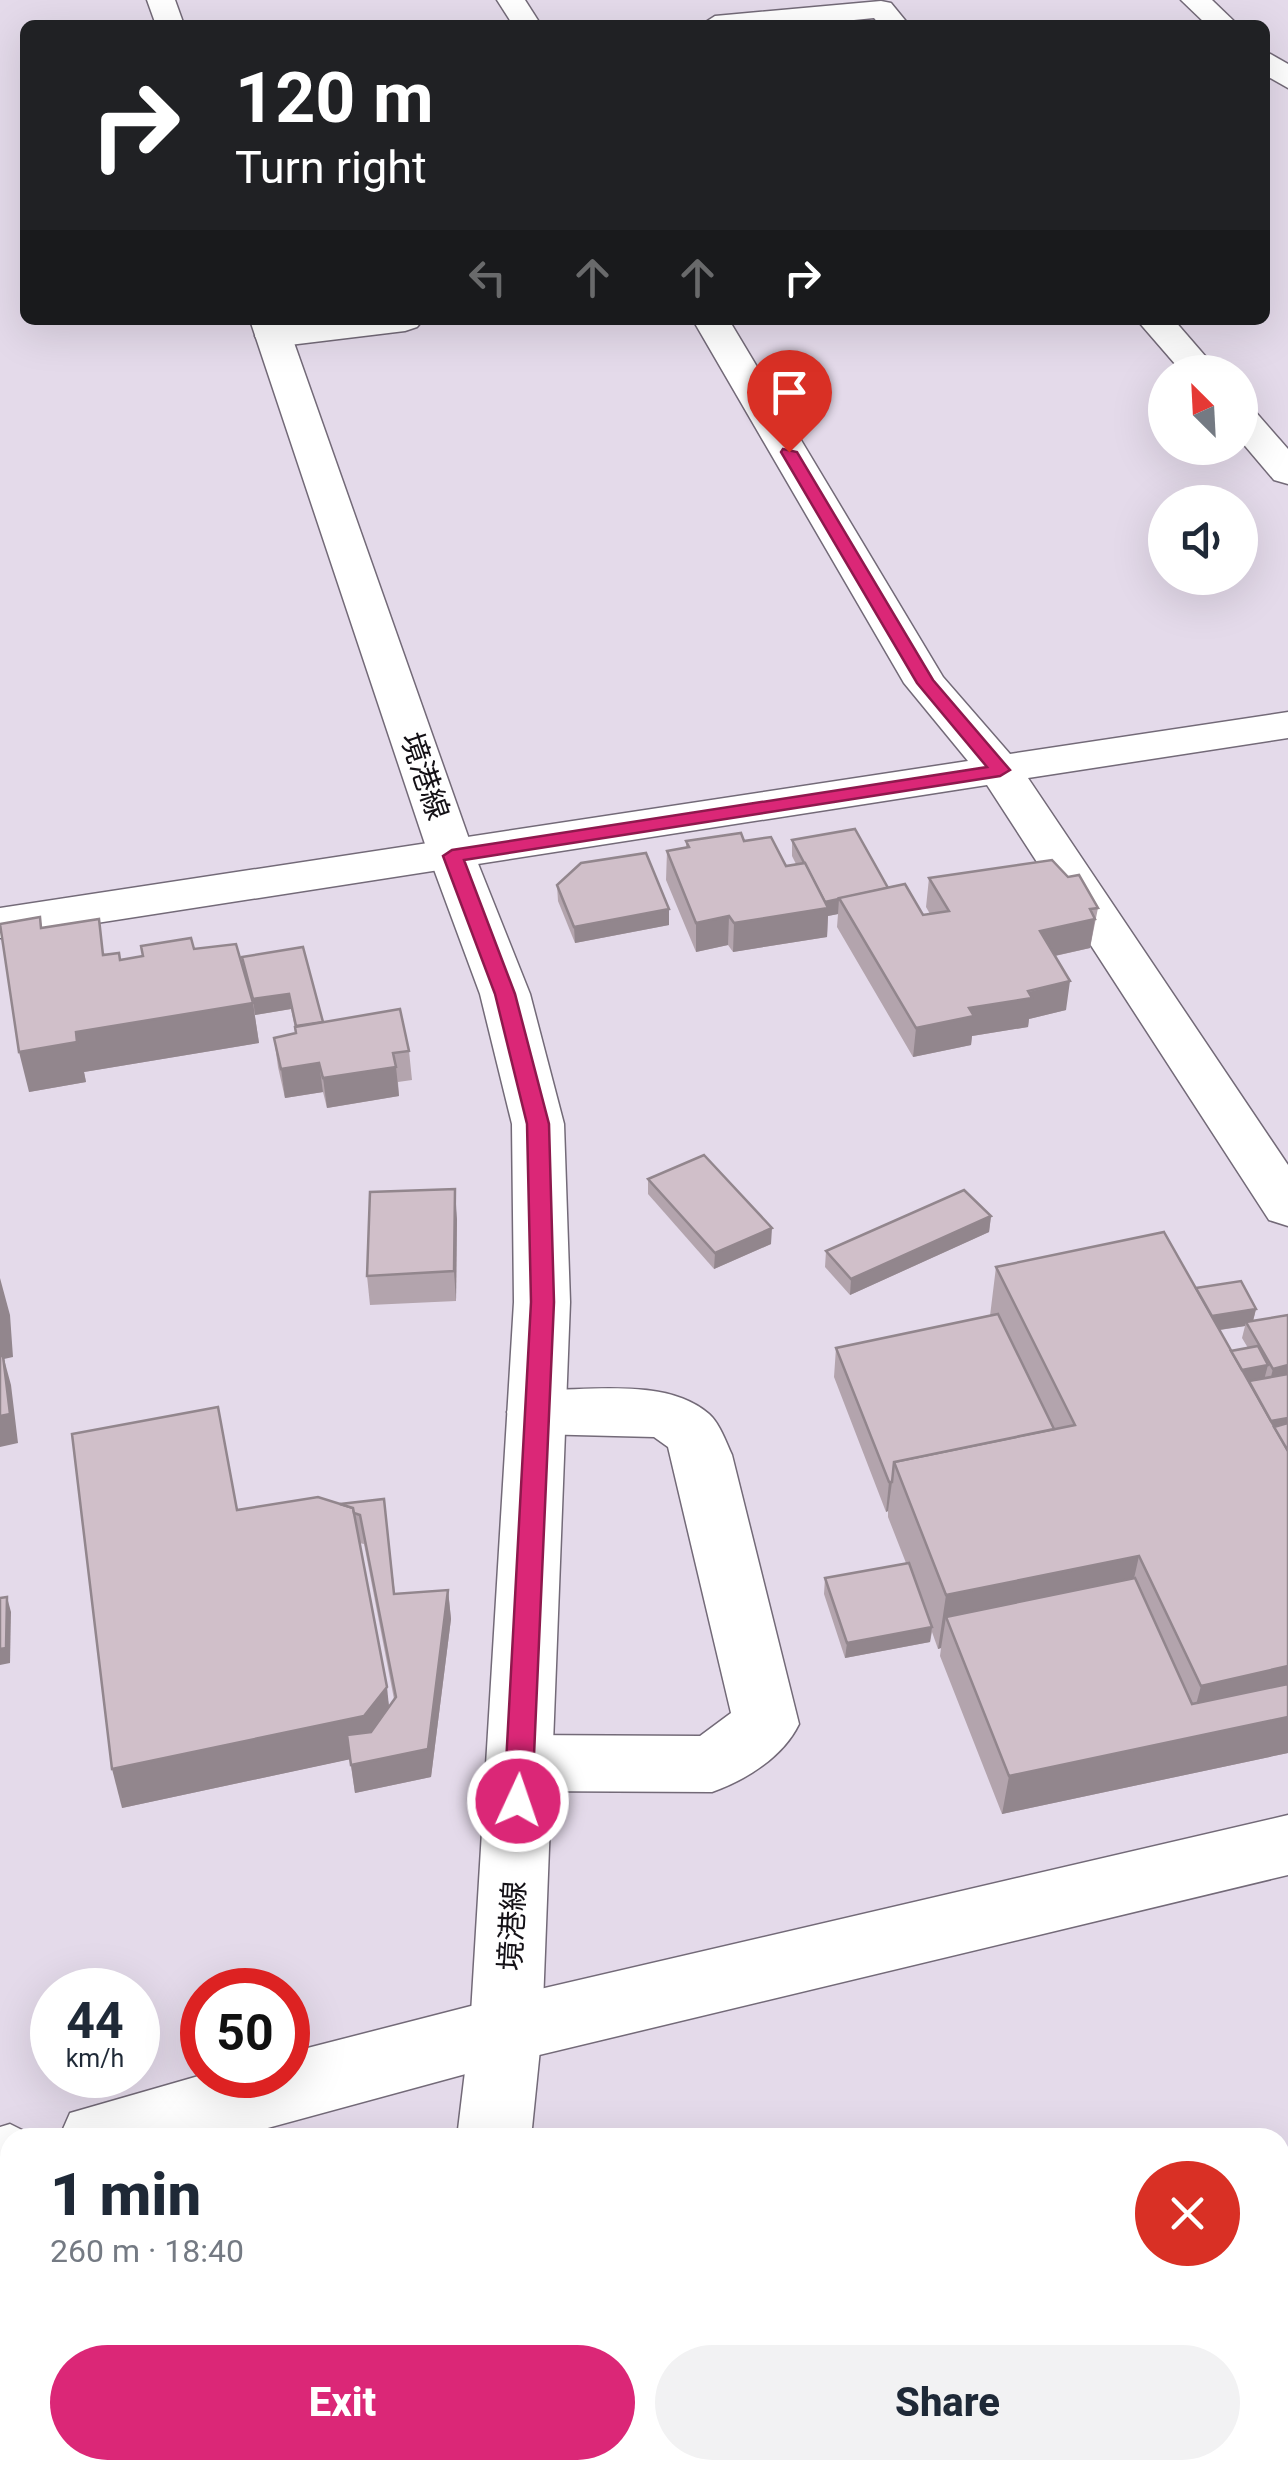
<!DOCTYPE html>
<html lang="en">
<head>
<meta charset="utf-8">
<style>
	:root { --surface:#fff; --page:#f2f2f3; --text:#1f2937; --muted:#747a83; --accent:#db2777 }
	body { margin:0; font-family:Roboto,"Noto Sans JP",sans-serif; background:var(--page); color:var(--text); height:100vh; display:flex; flex-direction:column; font-size:38px; white-space:nowrap }
	* { box-sizing:border-box; margin:0 }
	p { font-size:32px; color:var(--muted) }
	.icon { flex:none; width:55px; height:55px; fill:none; stroke:currentColor; stroke-width:2; stroke-linecap:round; stroke-linejoin:round }
	.map { position:relative; flex:1; overflow:hidden }
	.sheet { position:absolute; left:0px; top:2128px; width:1290px; height:352px; display:flex; flex-direction:column; background:var(--surface); border-radius:30px 30px 0 0; box-shadow:0 10px 40px #0002 }
	.sheet>* { flex:none }
	.top-card { position:absolute; left:20px; top:20px; width:1250px; height:305px; border-radius:15px; box-shadow:0 10px 40px #0002; background:#202124; color:#fff; overflow:hidden }
	.needle { width:65px; rotate:336deg }
	.controls { position:absolute; left:1148px; top:355px; display:grid; gap:20px }
	.controls a { display:grid; place-items:center; width:110px; height:110px; border-radius:50%; background:var(--surface); box-shadow:0 10px 40px #0002; font-size:50px }
	.speed { position:absolute; left:30px; top:1968px; display:flex; gap:20px; font-size:50px; font-weight:700; text-align:center }
	.speed>* { display:grid; place-content:center; width:130px; height:130px; border-radius:50%; background:var(--surface); box-shadow:0 10px 40px #0002; line-height:1 }
	.speed small { font-size:25px; font-weight:400 }
	.speed .limit { border:15px solid #d22; background:#fff; color:#111 }
	.pin { position:absolute; display:grid; place-items:center; width:85px; height:85px; color:#fff; margin:-102px -42px; border-radius:50% 50% 50% 0; rotate:-45deg; box-shadow:0 0 10px #0007 }
	.pin .icon { rotate:45deg }
	.me { position:absolute; width:110px; margin:-55px; rotate:3deg; stroke-linejoin:round; filter:drop-shadow(0 0 8px #0008) }
	.turn { display:flex; align-items:center; gap:35px; height:210px; padding:0 50px; font-size:45px }
	.turn .icon { width:130px; height:130px; stroke-width:2.5 }
	.turn b { display:block; font-size:70px; line-height:85px }
	.lanes { display:flex; align-items:center; height:95px; padding:0 50px; background:#0003; justify-content:center; gap:50px; direction:ltr }
	.lanes .off { opacity:.35 }
	.round { display:grid; place-items:center; flex:none; width:105px; height:105px; border-radius:52px; background:var(--page) }
	.overview { display:flex; align-items:center; justify-content:space-between; height:170px; padding:0 50px }
	h1 { font-size:60px; font-weight:800; line-height:75px }
	.button { display:flex; gap:20px; margin-top:auto; padding:20px 50px }
	.button a { flex:1; height:115px; border-radius:60px; background:var(--accent); color:#fff; font-size:40px; font-weight:800; line-height:115px; text-align:center }
	.button a+a { background:var(--page); color:var(--text) }
	.map>svg:first-child { display:block }
	.lines { fill:none; stroke-linecap:round; stroke-linejoin:round }
	.minor-casing { stroke:#736a78; stroke-width:3 }
	.major-casing { stroke:#736a78; stroke-width:3 }
	.minor { fill:#fff; fill-rule:evenodd }
	.major { fill:#fff; fill-rule:evenodd }
	.wall { fill:#b3a4ad; fill-rule:evenodd }
	.shaded-wall { fill:#92868d }
	.building { fill:#d0bfc9; stroke:#92868d; stroke-width:2.5 }
	.route { fill:#db2777; stroke:#8e194d; stroke-width:2.5 }
	.labels { text-anchor:middle; dominant-baseline:central; stroke-width:9; stroke-linejoin:round; paint-order:stroke }
	.street-label { font-size:30px; fill:#141116; stroke:#fff }
</style>
</head>
<body>
<div class="map">
<svg width="1288" height="2478" viewBox="0 0 1288 2478">
	<rect width="100%" height="100%" fill="#e4daea"/>
	<g class="lines">
		<g class="minor-casing">
			<g id="minor">
				<path d="M497,0H525L541,25H513Z"/>
				<path d="M1181,0H1212L1238,25H1207Z"/>
				<path d="M881,1L891,3L909,25H880L874,18L804,25H701L715,16Z"/>
				<path d="M1265,51L1288,64V88L1265,75Z"/>
				<path d="M318,320H423L417,327L405,331L273,347L260,344L255,336L260,328Z"/>
				<path d="M693,320H729L943,677L1010,754L1288,712V738L1028,778L1288,1165V1226L1269,1220L987,785L0,938V908L968,761L904,683Z"/>
				<path d="M1137,320H1174L1219,372H1182Z"/>
				<path d="M1240,406L1253,409L1288,449V484L1274,480L1240,440Z"/>
				<path d="M536,1390C588,1391 667,1377 709,1414C720,1424 726,1442 732,1455L799,1724C783,1757 746,1780 712,1792L520,1791L497,1783L487,1763L497,1743L520,1735L700,1736L731,1713L668,1447L654,1437L536,1434L515,1428L507,1412L515,1396Z"/>
				<path d="M1288,1815V1875L506,2063L231,2138H59L70,2113L202,2075H288V2053L506,1997Z"/>
				<path d="M10,2124L38,2138H10V2196L0,2199V2127Z"/>
			</g>
		</g>
		<g class="major-casing">
			<g id="major">
				<path d="M147,0H175L184,25H156Z"/>
				<path d="M250,320H286L475,856L530,994L564,1124L570,1302L542,2030L531,2138H457L470,2030L514,1302L512,1124L480,994L429,856Z"/>
				<path d="M414,2470H496L495,2478H413Z"/>
			</g>
		</g>
		<use href="#minor" class="minor"/>
		<use href="#major" class="major"/>
	</g>
	<g class="wall">
		<path d="M792,840L888,888L923,915L930,914L926,907L929,878L1098,908L1090,948L1055,956L1066,1010L1029,1019L1028,1027L972,1036L971,1045L913,1057L837,927L838,914L828,916L827,937L733,952L728,945L696,952L666,880L667,851L686,848V841H744L786,866L796,864L792,856Z"/>
		<path d="M557,885L669,909V925L575,943L558,901Z"/>
		<path d="M40,917L42,927L120,960L194,949L244,970L242,957L323,1022L409,1051L412,1080L398,1082L399,1096L327,1108L323,1092L285,1098L278,1067L274,1038L296,1033L291,1009L255,1015L254,1011L259,1043L84,1072L86,1082L29,1092Z"/>
		<path d="M648,1179L771,1244L714,1269L648,1194Z"/>
		<path d="M991,1216L989,1232L850,1295L825,1267L826,1251Z"/>
		<path d="M457,1219L456,1301L370,1305L367,1276Z"/>
		<path d="M996,1267L1196,1288L1256,1309L1253,1321L1288,1315V1753L1002,1814L940,1656L941,1648L938,1649L932,1632L930,1642L845,1658L824,1594L825,1578L906,1563L888,1517V1511L886,1512L834,1377L836,1348L990,1316ZM1245,1326L1242,1338L1248,1348L1231,1351L1220,1330Z"/>
		<path d="M384,1499L395,1594L448,1590L451,1619L431,1777L355,1793L350,1759L122,1808L237,1510L340,1504ZM359,1543L364,1544L394,1699L389,1706Z"/>
	</g>
	<g class="shaded-wall">
		<path d="M839,899L838,914L828,916L827,937L733,952L734,923Z"/>
		<path d="M669,909V925L575,943L574,927Z"/>
		<path d="M729,916L728,945L696,952V923Z"/>
		<path d="M1095,919L1090,948L1036,960L1040,931Z"/>
		<path d="M1070,981L1066,1010L1029,1019L1028,1027L972,1036L971,1045L913,1057L916,1028L969,1008Z"/>
		<path d="M289,994L291,1009L255,1015L253,999Z"/>
		<path d="M253,1003L259,1043L84,1072L86,1082L29,1092L19,1052L76,1032Z"/>
		<path d="M319,1063L323,1092L285,1098L281,1069Z"/>
		<path d="M396,1067L399,1096L327,1108L323,1078Z"/>
		<path d="M455,1189L457,1219L456,1301L454,1271Z"/>
		<path d="M991,1216L989,1232L850,1295L851,1279Z"/>
		<path d="M772,1228L771,1244L714,1269L715,1253Z"/>
		<path d="M0,1278L10,1315L13,1357L4,1359L11,1385L18,1443L0,1447Z"/>
		<path d="M1256,1309L1252,1325L1246,1322L1245,1326L1205,1332L1209,1317Z"/>
		<path d="M1268,1365L1264,1380L1227,1388L1224,1373Z"/>
		<path d="M1288,1365V1380L1269,1384L1273,1369Z"/>
		<path d="M1288,1418V1433L1247,1426Z"/>
		<path d="M889,1482H892L888,1511L886,1512Z"/>
		<path d="M1139,1556L1127,1610L946,1617L941,1648L938,1649L946,1595Z"/>
		<path d="M448,1590L451,1619L431,1777L355,1793L351,1765L428,1749Z"/>
		<path d="M7,1597L11,1612L10,1663L0,1665V1649Z"/>
		<path d="M932,1627L930,1642L845,1658L847,1643Z"/>
		<path d="M1288,1666V1753L1002,1814L1009,1776L1187,1738L1201,1686Z"/>
		<path d="M387,1687L391,1726L370,1755L122,1808L112,1769Z"/>
	</g>
	<g class="building">
		<path d="M855,829L888,888L825,902L792,840Z"/>
		<path d="M741,833L744,841L771,837L786,866L805,863L828,908L734,923L729,916L696,923L667,851L689,847L686,841Z"/>
		<path d="M646,853L669,909L574,927L557,885L581,863Z"/>
		<path d="M1052,860L1068,877L1079,875L1098,908L1090,909L1095,919L1040,931L1070,981L1028,991L1032,998L969,1008L974,1016L916,1028L839,898L905,884L923,915L949,911L929,878Z"/>
		<path d="M40,917L41,928L99,919L103,955L119,953L120,960L143,956L141,946L191,938L194,949L236,944L253,1003L76,1032L77,1042L19,1052L0,924Z"/>
		<path d="M303,947L323,1022L296,1026L289,994L253,999L242,957Z"/>
		<path d="M400,1009L409,1051L393,1053L396,1067L323,1078L319,1063L281,1069L274,1038L296,1033L295,1027Z"/>
		<path d="M704,1155L772,1228L715,1253L648,1179Z"/>
		<path d="M455,1189L454,1271L367,1276L370,1192Z"/>
		<path d="M964,1190L991,1216L851,1279L826,1251Z"/>
		<path d="M1164,1232L1288,1451V1666L1201,1686L1139,1556L946,1595L894,1462L1075,1425L996,1267Z"/>
		<path d="M1241,1281L1256,1309L1212,1316L1196,1288Z"/>
		<path d="M998,1314L1054,1429L894,1462L892,1482H889L836,1348Z"/>
		<path d="M1288,1315V1365L1273,1369L1246,1322Z"/>
		<path d="M1258,1346L1268,1365L1242,1370L1231,1351Z"/>
		<path d="M0,1356H3L10,1414L0,1416Z"/>
		<path d="M1288,1374V1418L1271,1421L1249,1381Z"/>
		<path d="M218,1407L237,1510L318,1497L353,1508L387,1687L364,1716L112,1769L72,1434Z"/>
		<path d="M1288,1423V1451L1274,1427Z"/>
		<path d="M384,1499L394,1594L448,1590L428,1749L351,1765L347,1735L371,1732L396,1697L360,1515L354,1513L353,1508L340,1504Z"/>
		<path d="M909,1563L932,1627L847,1643L825,1578Z"/>
		<path d="M1135,1578L1192,1704L1288,1684V1717L1009,1776L946,1617Z"/>
		<path d="M7,1597L6,1648L0,1649V1598Z"/>
	</g>
	<path class="route" d="M783,449L797,452L933,680L1010,770L1000,776L464,860L515,994L549,1124L554,1302L532,1801L528,1810L518,1813L508,1810L504,1801L531,1302L527,1124L495,994L443,856L452,850L987,767L917,683L781,452Z"/>
	<g class="labels">
		<g class="street-label">
			<text transform="translate(425 776) rotate(71)">境港線</text>
			<text transform="translate(512 1926) rotate(-87)">境港線</text>
		</g>
	</g>
</svg>
<div class="controls">
<a><svg class="needle" viewBox="-14 -14 28 28"><path d="M0-13l5 13h-10z" fill="#e53935"/><path d="M0 13l5-13h-10z" fill="#747a83"/></svg></a>
<a><svg class="icon" aria-label="sound" viewBox="0 0 24 24"><path d="M4 9h4l5-4v14l-5-4H4zM17 9q2 3 0 6"/></svg></a>
</div>
<div class="speed"><div>44<small>km/h</small></div><div class="limit">50</div></div>
<div class="pin" style="left:789px;top:452px;background:#d93025"><svg class="icon" aria-label="arrive" viewBox="0 0 24 24"><path d="M6 21V4h12l-3 4 3 4H6"/></svg></div>
<svg class="me" style="left:518px;top:1801px" viewBox="-20 -20 40 40"><circle r="17" fill="#db2777" stroke="#fff" stroke-width="3"/><path d="M0-11L8 9 0 5-8 9z" fill="#fff"/></svg>
<div class="top-card">
<div class="turn"><svg class="icon" aria-label="right" viewBox="0 0 24 24"><path d="M7 20v-9h11M14 6l5 5-5 5"/></svg><div><b>120 m</b>Turn right</div></div>
<div class="lanes"><svg class="icon off" aria-label="left" viewBox="0 0 24 24"><path d="M17 20v-9H6M10 6l-5 5 5 5"/></svg><svg class="icon off" aria-label="ahead" viewBox="0 0 24 24"><path d="M12 20V5M6 11l6-6 6 6"/></svg><svg class="icon off" aria-label="ahead" viewBox="0 0 24 24"><path d="M12 20V5M6 11l6-6 6 6"/></svg><svg class="icon" aria-label="right" viewBox="0 0 24 24"><path d="M7 20v-9h11M14 6l5 5-5 5"/></svg></div>
</div>
<section class="sheet">
<div class="overview"><div><h1>1 min</h1><p>260 m · 18:40</p></div><a class="round" style="background:#d93025;color:#fff"><svg class="icon" aria-label="close" viewBox="0 0 24 24"><path d="M6 6l12 12M18 6L6 18"/></svg></a></div>
<div class="button"><a>Exit</a><a>Share</a></div>
</section>
</div>
</body>
</html>
